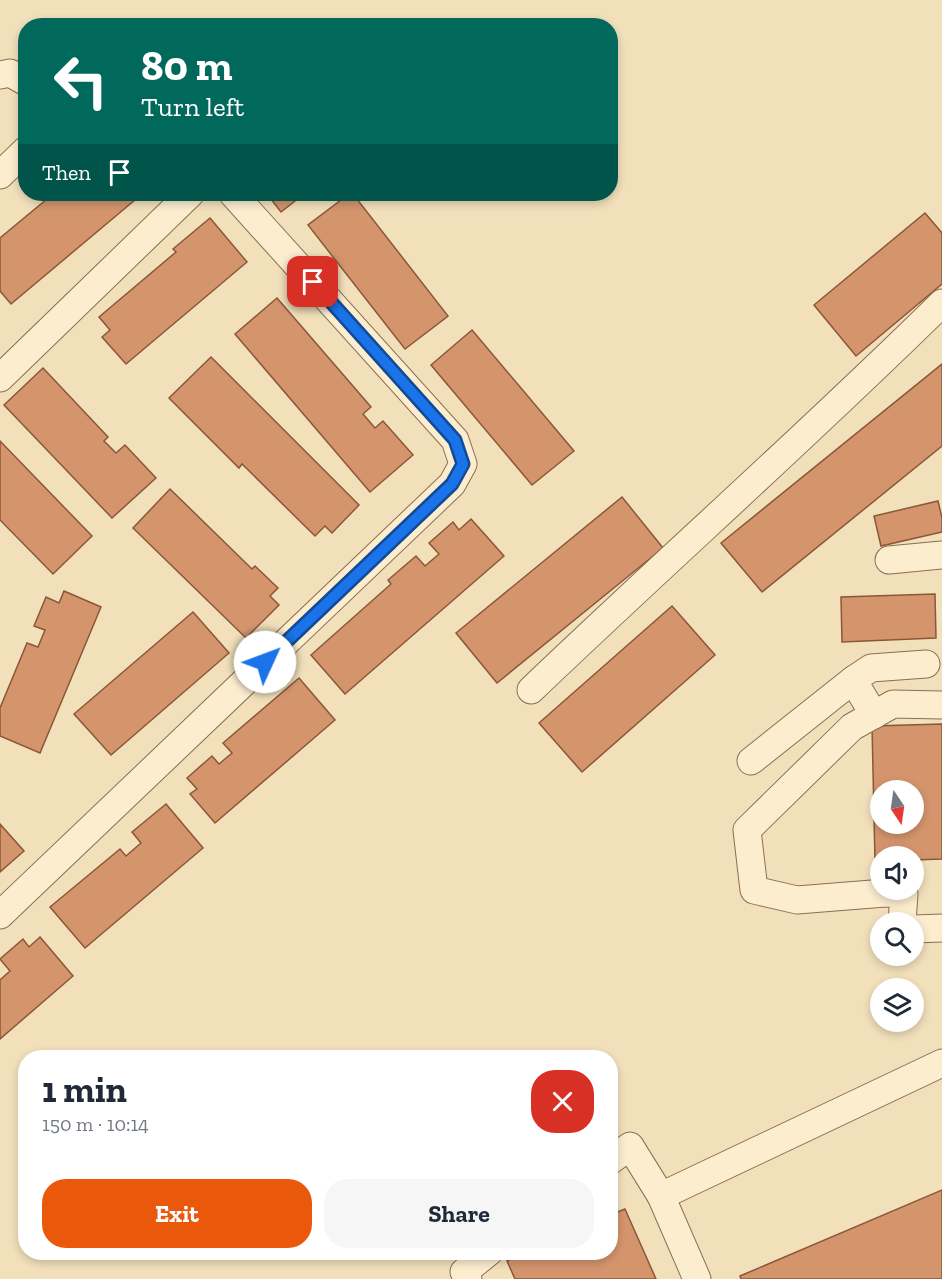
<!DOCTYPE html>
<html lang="en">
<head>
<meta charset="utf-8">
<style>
	:root { --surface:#fff; --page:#f6f6f7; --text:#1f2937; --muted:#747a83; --accent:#ea580c }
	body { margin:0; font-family:"Zilla Slab",serif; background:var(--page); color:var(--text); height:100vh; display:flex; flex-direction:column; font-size:22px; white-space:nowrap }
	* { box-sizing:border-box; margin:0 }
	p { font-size:20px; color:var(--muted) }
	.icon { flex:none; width:33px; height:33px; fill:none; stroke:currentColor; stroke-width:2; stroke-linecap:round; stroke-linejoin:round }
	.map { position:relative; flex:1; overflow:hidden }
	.panel { position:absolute; left:18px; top:1050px; width:600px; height:210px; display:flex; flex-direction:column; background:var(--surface); border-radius:24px; box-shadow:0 3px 9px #0003 }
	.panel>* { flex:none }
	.top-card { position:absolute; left:18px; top:18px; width:600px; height:183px; border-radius:24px; box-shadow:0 3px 9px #0003; background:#00695c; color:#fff; overflow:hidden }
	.needle { width:39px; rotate:167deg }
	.fabs { position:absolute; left:870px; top:780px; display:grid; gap:12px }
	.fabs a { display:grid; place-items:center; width:54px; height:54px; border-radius:50%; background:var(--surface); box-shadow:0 3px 9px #0003; font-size:30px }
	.pin { position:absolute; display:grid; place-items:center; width:51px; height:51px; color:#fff; margin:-26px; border-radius:12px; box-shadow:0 3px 9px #0006 }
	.me { position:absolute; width:66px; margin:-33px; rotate:47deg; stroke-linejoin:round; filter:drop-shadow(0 0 4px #0008) }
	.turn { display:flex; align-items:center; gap:21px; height:126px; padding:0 24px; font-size:27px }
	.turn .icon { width:78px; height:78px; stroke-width:2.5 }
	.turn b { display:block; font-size:42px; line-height:51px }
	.then { display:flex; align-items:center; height:57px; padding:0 24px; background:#0003; gap:12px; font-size:22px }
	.round { display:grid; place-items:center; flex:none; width:63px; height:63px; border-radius:24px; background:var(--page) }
	.headline { display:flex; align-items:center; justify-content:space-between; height:102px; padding:0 24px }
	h1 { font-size:36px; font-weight:700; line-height:45px }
	.primary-button { display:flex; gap:12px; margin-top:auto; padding:12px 24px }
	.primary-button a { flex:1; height:69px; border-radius:24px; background:var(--accent); color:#fff; font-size:24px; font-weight:700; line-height:69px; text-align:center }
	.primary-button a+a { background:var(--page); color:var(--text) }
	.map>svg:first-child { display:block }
	.building { fill:#d4956d; stroke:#8b5737; stroke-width:1.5; fill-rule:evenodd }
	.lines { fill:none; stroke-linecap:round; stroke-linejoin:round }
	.minor-casing { stroke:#8a6f53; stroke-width:29 }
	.minor { stroke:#fcedcf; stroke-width:27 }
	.route-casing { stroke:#114b97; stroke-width:15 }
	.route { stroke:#1a73e8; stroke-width:10 }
</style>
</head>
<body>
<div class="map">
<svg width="942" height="1279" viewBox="0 0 942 1279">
	<rect width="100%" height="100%" fill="#f2e0bb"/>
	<g class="building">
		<path d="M53,194H142L11,304L0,291V238Z"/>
		<path d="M267,194H304L281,212Z"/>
		<path d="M349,194H353L448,316L405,349L308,225Z"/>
		<path d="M925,213L942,233V284L856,356L814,305Z"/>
		<path d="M210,218L247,262L126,364L102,337L110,330L99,317L176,252L173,249Z"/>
		<path d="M277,298L371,407L363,414L375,428L383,421L413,455L370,492L235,334Z"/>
		<path d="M472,330L574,451L532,485L431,365Z"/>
		<path d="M211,357L359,505L332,533L325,526L315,536L242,464L239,468L169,398Z"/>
		<path d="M942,364V446L762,592L721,543Z"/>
		<path d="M43,368L108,437L104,441L116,453L125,445L156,478L112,518L4,405Z"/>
		<path d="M0,441L92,536L53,574L0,520Z"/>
		<path d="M170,489L252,569L255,566L278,588L270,596L279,605L246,638L133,528Z"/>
		<path d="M622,497L663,548L497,683L456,633Z"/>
		<path d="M938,501L942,518V532L881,546L874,516Z"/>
		<path d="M471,519L504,556L345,694L311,655L391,584L388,580L416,556L425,566L439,554L429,543L453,522L459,530Z"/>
		<path d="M64,591L101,607L40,753L0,736V708L27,643L38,647L45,630L34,626L46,597L59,603Z"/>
		<path d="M935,594L936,638L842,642L841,597Z"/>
		<path d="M672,606L715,655L582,772L539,723Z"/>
		<path d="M193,612L229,653L111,755L74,714Z"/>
		<path d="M299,678L335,720L215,823L190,794L197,789L187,778L212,756L219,764L232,753L223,743Z"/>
		<path d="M942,724V859L914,860V856H880V861H875L872,726ZM880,790H914V824H880Z"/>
		<path d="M166,804L203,848L85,948L50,907L120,849L126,856L141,843L132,832Z"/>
		<path d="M0,824L24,851L0,872Z"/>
		<path d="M40,937L73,976L0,1039V980L10,971L0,959L23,939L29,947Z"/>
		<path d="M942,1190V1279H741L740,1276Z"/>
		<path d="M625,1209L656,1279H515L507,1261L527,1252H610V1215Z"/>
	</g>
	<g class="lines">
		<g class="minor-casing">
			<g id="minor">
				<path d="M0,75L10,73L26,82"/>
				<path d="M0,175L26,150"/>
				<path d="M0,378L190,194"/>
				<path d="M889,560L942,555"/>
				<path d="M531,690C667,560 808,435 942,303"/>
				<path d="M874,715L853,680L871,668L926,664"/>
				<path d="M751,761L853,680"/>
				<path d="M0,915L452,484L463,464L455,440L233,194"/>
				<path d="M902,922L904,894L885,893L797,900L754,890L747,830L852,727L893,704L942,705"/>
				<path d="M914,929L942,928"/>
				<path d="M610,1161L630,1146L661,1196L942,1063"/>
				<path d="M661,1196L697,1279"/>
				<path d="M468,1279L464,1272L489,1252"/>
			</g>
		</g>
		<use href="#minor" class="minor"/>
	</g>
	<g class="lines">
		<g class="route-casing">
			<path id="route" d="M265,662L452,484L463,464L455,440L313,282"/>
		</g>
		<use href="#route" class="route"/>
	</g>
</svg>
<div class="fabs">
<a><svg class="needle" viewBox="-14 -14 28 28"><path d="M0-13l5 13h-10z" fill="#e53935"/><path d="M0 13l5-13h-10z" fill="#747a83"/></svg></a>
<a><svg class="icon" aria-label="sound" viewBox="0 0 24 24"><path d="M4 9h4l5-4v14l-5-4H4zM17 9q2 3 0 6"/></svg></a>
<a><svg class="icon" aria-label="search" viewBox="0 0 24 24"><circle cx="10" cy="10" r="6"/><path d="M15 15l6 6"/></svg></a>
<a><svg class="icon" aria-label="layers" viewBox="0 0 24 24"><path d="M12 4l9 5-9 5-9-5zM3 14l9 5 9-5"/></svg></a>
</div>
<div class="pin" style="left:313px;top:282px;background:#d93025"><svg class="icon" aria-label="arrive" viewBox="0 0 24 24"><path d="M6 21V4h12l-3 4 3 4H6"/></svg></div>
<svg class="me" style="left:265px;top:662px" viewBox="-20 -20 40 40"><circle r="19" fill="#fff"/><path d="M0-13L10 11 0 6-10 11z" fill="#1a73e8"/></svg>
<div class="top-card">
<div class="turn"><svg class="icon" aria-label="left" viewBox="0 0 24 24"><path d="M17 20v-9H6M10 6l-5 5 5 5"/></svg><div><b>80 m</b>Turn left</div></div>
<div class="then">Then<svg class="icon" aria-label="arrive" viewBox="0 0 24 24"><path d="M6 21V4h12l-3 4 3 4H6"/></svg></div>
</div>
<section class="panel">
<div class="headline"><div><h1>1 min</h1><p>150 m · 10:14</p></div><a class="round" style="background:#d93025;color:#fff"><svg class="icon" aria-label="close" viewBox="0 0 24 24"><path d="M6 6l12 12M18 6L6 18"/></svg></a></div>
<div class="primary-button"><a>Exit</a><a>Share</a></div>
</section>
</div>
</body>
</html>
